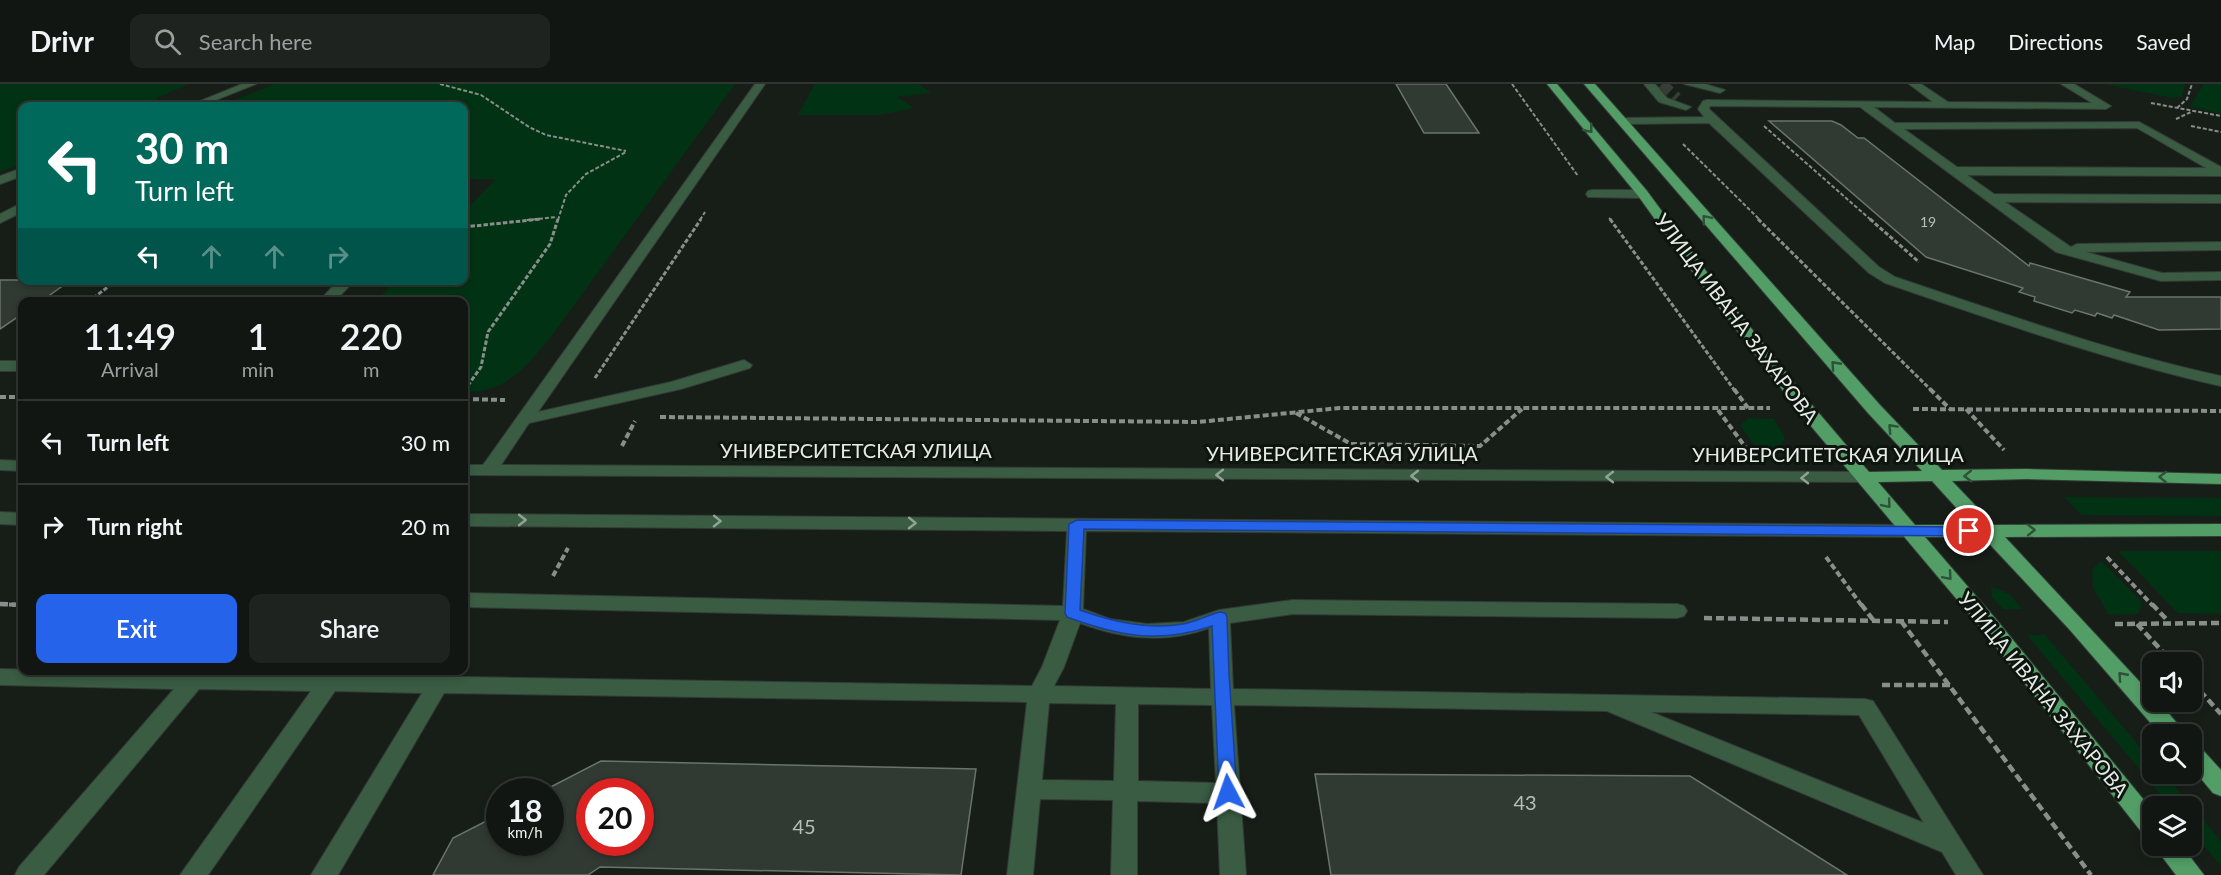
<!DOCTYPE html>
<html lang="en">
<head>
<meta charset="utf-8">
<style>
	:root { --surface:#111612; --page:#1e2320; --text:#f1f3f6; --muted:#9c9f9f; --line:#303532; --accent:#2563eb }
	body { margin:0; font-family:Lato,sans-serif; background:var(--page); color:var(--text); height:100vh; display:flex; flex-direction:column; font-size:22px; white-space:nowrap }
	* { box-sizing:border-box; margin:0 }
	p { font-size:20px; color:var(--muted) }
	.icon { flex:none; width:33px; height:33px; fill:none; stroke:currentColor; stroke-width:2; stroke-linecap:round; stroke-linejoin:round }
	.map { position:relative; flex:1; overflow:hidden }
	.panel { position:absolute; left:18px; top:213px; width:450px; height:378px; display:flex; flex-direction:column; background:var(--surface); border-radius:12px; box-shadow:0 3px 9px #0003,0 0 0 2px var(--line) }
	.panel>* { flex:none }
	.top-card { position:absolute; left:18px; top:18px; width:450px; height:183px; border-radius:12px; box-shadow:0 3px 9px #0003,0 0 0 2px var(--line); background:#00695c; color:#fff; overflow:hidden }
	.fabs { position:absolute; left:2142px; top:568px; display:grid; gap:12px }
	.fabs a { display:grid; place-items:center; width:60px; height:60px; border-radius:12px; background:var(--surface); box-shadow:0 3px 9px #0003,0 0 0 2px var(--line); font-size:30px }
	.speed { position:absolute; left:486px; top:694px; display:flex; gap:12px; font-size:30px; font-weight:700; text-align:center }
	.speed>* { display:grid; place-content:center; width:78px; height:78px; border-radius:50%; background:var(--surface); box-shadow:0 3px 9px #0003,0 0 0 2px var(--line); line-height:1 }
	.speed small { font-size:15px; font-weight:400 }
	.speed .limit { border:9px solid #d22; background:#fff; color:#111 }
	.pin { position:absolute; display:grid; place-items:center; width:51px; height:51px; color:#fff; margin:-26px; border:3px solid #fff; border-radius:50%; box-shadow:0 2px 6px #0007 }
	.me { position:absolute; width:66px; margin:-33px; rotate:356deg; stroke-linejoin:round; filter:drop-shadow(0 0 4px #0008) }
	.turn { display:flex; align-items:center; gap:21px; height:126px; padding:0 18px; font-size:27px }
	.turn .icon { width:78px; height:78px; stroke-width:2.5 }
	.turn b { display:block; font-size:42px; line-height:51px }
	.lanes { display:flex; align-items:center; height:57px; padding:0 18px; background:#0003; justify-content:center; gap:30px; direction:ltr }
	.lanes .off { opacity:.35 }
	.eta { display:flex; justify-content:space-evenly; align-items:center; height:102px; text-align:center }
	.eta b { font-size:36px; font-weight:600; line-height:42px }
	.button { display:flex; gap:12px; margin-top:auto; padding:12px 18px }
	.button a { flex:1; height:69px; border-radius:12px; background:var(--accent); color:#fff; font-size:24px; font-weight:600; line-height:69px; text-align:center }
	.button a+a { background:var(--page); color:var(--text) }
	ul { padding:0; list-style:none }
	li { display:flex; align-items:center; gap:18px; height:84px; padding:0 18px; border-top:2px solid var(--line) }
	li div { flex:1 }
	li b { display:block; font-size:22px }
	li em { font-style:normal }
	header { display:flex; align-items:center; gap:36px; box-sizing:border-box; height:84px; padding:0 30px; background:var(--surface); border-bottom:2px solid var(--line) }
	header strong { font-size:28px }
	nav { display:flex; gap:33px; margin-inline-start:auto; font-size:21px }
	.search { width:420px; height:54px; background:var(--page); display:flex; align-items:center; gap:15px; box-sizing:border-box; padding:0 21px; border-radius:12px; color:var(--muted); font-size:22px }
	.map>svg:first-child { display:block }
	.green { fill:#023214 }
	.building { fill:#303932; stroke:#6a746c; stroke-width:1.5; fill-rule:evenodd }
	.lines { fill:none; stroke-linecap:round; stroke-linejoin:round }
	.minor-tunnel { stroke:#363d37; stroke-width:11; stroke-dasharray:11 6; stroke-linecap:butt }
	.minor-casing { stroke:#343b35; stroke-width:2 }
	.major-casing { stroke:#343b35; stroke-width:2 }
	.path-far3 { stroke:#888e89; stroke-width:2; stroke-dasharray:4 2; stroke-linecap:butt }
	.path-far2 { stroke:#888e89; stroke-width:3; stroke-dasharray:4.5 2; stroke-linecap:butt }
	.path-far1 { stroke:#888e89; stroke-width:4; stroke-dasharray:6 3; stroke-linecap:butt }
	.path { stroke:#888e89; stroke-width:4.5; stroke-dasharray:8 4; stroke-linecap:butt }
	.minor { fill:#3a5c43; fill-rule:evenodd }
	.major { fill:#539d67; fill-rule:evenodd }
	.oneway { stroke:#2d5237 }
	.oneway2 { stroke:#90a495 }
	.route { fill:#2563eb; stroke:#184099; stroke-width:1.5 }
	.labels { text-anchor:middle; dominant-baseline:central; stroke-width:6; stroke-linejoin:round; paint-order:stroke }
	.far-number-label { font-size:14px; fill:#b8beba }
	.street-label { font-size:20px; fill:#e6ebe7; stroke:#0e150f }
	.near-number-label { font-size:20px; fill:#b8beba }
</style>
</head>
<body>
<header>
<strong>Drivr</strong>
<div class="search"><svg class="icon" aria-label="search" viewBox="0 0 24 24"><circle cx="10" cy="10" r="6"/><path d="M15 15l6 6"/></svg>Search here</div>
<nav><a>Map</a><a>Directions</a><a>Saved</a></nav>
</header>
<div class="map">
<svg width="2221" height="791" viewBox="0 0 2221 791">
	<rect width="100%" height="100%" fill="#171e18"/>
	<g class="green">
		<path d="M0,0H189L157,14L162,22H22V80L0,88Z"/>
		<path d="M274,0H735L551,253C525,284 507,308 464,308V218L375,217L396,197L464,196V128L496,95H464V22H220Z"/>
		<path d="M815,0H918L931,9L897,13L914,24L879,31H798Z"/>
		<path d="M2104,0H2185L2182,13L2172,14Z"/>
		<path d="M2204,0H2221V30L2190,22Z"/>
		<path d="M1749,334L1774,335L1785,354L1778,366L1762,371L1740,341Z"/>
		<path d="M2064,413L2221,414V432L2082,431Z"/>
		<path d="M2118,467H2221V530L2178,529Z"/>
		<path d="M2101,477L2142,518L2138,530L2109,531L2093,504L2092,486Z"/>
		<path d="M1991,502L2009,510L2022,525H2003L1992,513Z"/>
		<path d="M2027,551H2045L2152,677V690H2164L2221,757V782L2192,747V723H2171Z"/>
	</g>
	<g class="building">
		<path d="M1396,0H1446L1479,49H1424Z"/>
		<path d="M1769,37H1832L1841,41L1858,54H1864L2029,182L2030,179L2130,208L2126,213H2221V245L2159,246L2114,231L2112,234L2097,229L2095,232L2075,226L2072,229L2034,217L2035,213L2019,208L2023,204L1926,173Z"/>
		<path d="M0,196H71L40,218H22V230L0,245Z"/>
		<path d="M601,677L976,685L961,791L600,783L588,791H433L453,754L500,730V759H550V708H541ZM590,708H640V759H590Z"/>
		<path d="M1315,690L1690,692L1847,791H1331Z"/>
	</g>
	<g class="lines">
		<path class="minor-tunnel" d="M1662,0L1677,14"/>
		<g class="minor-casing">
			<g id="minor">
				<path d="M242,0H256L201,22H188Z"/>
				<path d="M755,0H765L538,328L671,298L744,276L752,281L750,284L681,305L529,339L501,381L1864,388L1870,389L1873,393L1870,397L1864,398L464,391V381H483Z"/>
				<path d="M1644,0H1655L1667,14L1691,23L1686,26L1659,18Z"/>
				<path d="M1684,0H1705L1725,6L1720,9Z"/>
				<path d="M1909,0H1921L1948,18L2092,19L2061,0H2074L2111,22L2106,25L1874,23L1895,39L2139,38L2221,83V92L1967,91L1994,110L2221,111V119L2005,118L2071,163L2077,160L2221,158V166L2086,168L2162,189L2221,188V196L2161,197L2056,168L1860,23L1710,22L1709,25L1879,183L1895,193C2003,229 2110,268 2221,292V302C2106,276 1996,237 1885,199L1869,189L1709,39L1623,40L1618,37L1623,34L1704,33L1698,25L1703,17L1707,16L1933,18ZM2137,44L2206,84L1957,83L1904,45Z"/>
				<path d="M22,84V92L0,100V92Z"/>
				<path d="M1592,106H1643L1649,110L1643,114L1588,113L1586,110L1588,107Z"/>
				<path d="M22,119V128L0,139V130Z"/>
				<path d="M339,196H355L334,218H318Z"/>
				<rect x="0" y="277" width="22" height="10"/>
				<path d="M0,376L22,377V387L0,386Z"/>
				<path d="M0,428L22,429V441L0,440Z"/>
				<path d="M464,430L1909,441L1916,443L1919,447L1916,451L1909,453L1086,447L1083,525L1110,535L1147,540L1184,538L1219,526L1293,516L1677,520L1684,522L1687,527L1684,532L1677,534L1293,530L1230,539L1233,605L1865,615L1873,617L1983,791H1956L1942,768L1607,627L1234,621L1246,791H1220L1217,719L1137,717V791H1111L1113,716L1040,715L1033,791H1007L1027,618L444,609L338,791H311L422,609L335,607L208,791H180L311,607L199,605L44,791H15L19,783L174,605L0,601V585L187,589L189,586H212L210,589L1032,602L1042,583L1060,536L464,523V509L1063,522L1067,447L464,442ZM1080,539C1122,555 1166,560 1209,544L1211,605L1054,602L1064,583ZM1049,619L1116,620L1114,697L1042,696ZM1138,620L1212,621L1216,699L1138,697ZM1651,628L1859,631L1924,739Z"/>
			</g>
		</g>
		<g class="major-casing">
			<g id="major">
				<path d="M1547,0H1557L1647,107L1709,191L1812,321L1869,388L1922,387L1868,329L1584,0H1595L1880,321L1942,386L2027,385L2221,390V400L2027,395L1952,397L1994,441L2221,440V452L2005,453L2152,611V618H2159L2187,651H2161L2069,545L1983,453H1925L1995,534L2152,726V753L2143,750L1981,544L1800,329L1699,197L1639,113ZM1932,397L1972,441H1915L1878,398Z"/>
				<path d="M2192,660L2200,663L2221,686V712L2213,709L2192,684Z"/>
				<path d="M2154,762H2182L2204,791H2176Z"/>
			</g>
		</g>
		<g class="path-far3">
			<path d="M440,0L481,11L529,43L546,51L626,67"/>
			<path d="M1512,0L1578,92"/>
			<path d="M2151,19L2221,32"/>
			<path d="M2177,24L2187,15L2192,0"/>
			<path d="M2176,35L2191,28"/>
			<path d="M1764,42L1871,136"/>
			<path d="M2191,42L2221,48"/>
			<path d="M1683,60L1760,136"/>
			<path d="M1609,134L1611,136"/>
			<path d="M527,136L557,133"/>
			<path d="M558,136L566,111L586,90L626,68"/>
			<path d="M700,136L705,128"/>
		</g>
		<g class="path-far2">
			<path d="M1610,135L1735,307"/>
			<path d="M1758,135L1932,307"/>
			<path d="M1870,135L1919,178"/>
			<path d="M464,143L541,135"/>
			<path d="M88,218L117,196"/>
			<path d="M595,294L701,135"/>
			<path d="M464,307L481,283L488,248L550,160L558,135"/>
		</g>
		<g class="path-far1">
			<path d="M1734,305L1748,324"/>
			<path d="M1930,305L1950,325"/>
			<path d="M0,313H22"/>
			<path d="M464,315L505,316"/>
			<path d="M1913,325L2221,327"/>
			<path d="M1966,325L2004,366"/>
			<path d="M1718,326L1749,368"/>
			<path d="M1296,329L1351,360L1480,362L1522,325"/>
			<path d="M660,333L1198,338L1340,324H1770"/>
			<path d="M622,362L635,337"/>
			<path d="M1826,473L1862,522"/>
			<path d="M2107,473L2153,522"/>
			<path d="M553,492L568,464"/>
			<path d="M0,520L22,521"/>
		</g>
		<g class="path">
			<path d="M0,520L22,521"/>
			<path d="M1861,520L1874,537"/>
			<path d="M2152,520L2168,537"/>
			<path d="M1704,534L1948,538"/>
			<path d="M1901,537L2091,791"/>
			<path d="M2115,540L2221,539"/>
			<path d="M2137,540L2173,579"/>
			<path d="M2192,598L2221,630"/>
			<path d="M1882,601H1951"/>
		</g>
		<use href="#minor" class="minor"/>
		<use href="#major" class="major"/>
	</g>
	<defs><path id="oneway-chevron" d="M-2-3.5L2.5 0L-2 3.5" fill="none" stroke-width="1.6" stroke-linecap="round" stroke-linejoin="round" transform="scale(1.5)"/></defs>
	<g class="oneway">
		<use href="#oneway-chevron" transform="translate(1589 45) rotate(51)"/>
		<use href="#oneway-chevron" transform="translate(1706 135) rotate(-130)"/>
		<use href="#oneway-chevron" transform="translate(1835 281) rotate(-132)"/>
		<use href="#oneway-chevron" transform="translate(1892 344) rotate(-133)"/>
		<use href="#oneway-chevron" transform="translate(1968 392) rotate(179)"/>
		<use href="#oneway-chevron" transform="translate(2163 393) rotate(-179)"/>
		<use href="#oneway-chevron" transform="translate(1887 420) rotate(50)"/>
		<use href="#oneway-chevron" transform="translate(2031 446) rotate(-1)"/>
		<use href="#oneway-chevron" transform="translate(1948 492) rotate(49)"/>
		<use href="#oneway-chevron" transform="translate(2122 592) rotate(-132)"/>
	</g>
	<g class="oneway2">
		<use href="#oneway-chevron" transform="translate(1220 391) rotate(-180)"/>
		<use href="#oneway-chevron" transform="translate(1415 392) rotate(-180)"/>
		<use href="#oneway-chevron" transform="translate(1610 393) rotate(-180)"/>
		<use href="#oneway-chevron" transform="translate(1805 394) rotate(179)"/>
		<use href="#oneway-chevron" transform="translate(522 436)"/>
		<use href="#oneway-chevron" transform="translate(717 437) rotate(1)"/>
		<use href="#oneway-chevron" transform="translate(912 439) rotate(1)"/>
	</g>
	<path class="route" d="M1077,436L1969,443L1976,447L1969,452L1084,445L1080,526C1113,538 1149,546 1183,540C1195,538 1208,531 1220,528L1225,529L1227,533L1229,590L1237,708L1235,714L1228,716L1222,714L1219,708L1212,542C1159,560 1118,552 1067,533L1065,529L1069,440Z"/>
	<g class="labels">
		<g class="far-number-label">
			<text x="1928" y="137">19</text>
		</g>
		<g class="street-label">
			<text transform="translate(1737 234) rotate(53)">УЛИЦА ИВАНА ЗАХАРОВА</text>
			<text x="856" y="366">УНИВЕРСИТЕТСКАЯ УЛИЦА</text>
			<text x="1342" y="369">УНИВЕРСИТЕТСКАЯ УЛИЦА</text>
			<text x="1828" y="370">УНИВЕРСИТЕТСКАЯ УЛИЦА</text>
			<text transform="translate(2044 610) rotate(51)">УЛИЦА ИВАНА ЗАХАРОВА</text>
		</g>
		<g class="near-number-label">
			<text x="1525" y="718">43</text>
			<text x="804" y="742">45</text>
		</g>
	</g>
</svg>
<div class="fabs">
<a><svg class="icon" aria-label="sound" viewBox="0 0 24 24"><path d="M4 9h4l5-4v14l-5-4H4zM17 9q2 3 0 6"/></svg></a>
<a><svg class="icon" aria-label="search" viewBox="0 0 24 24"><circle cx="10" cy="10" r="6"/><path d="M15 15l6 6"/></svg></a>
<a><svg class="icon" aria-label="layers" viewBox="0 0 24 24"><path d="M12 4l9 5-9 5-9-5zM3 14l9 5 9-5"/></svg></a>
</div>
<div class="speed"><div>18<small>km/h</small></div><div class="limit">20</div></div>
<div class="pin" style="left:1969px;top:447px;background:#d93025"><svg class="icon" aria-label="arrive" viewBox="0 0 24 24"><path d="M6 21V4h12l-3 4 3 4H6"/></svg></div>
<svg class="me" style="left:1228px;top:708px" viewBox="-20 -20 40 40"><path d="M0-17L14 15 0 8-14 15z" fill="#2563eb" stroke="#fff" stroke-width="4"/></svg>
<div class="top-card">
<div class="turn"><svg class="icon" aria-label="left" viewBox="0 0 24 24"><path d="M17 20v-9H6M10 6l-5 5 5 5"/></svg><div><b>30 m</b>Turn left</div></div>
<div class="lanes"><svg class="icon" aria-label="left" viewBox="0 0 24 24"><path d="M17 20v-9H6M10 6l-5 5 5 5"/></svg><svg class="icon off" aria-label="ahead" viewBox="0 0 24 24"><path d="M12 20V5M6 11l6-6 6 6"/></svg><svg class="icon off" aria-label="ahead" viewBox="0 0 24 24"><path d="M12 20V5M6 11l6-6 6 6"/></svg><svg class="icon off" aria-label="right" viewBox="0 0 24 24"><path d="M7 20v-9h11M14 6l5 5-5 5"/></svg></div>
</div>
<section class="panel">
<div class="eta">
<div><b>11:49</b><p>Arrival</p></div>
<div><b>1</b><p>min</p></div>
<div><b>220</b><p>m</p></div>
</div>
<ul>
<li><svg class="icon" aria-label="left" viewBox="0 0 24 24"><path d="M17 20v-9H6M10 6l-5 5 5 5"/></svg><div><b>Turn left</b></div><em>30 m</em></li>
<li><svg class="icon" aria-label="right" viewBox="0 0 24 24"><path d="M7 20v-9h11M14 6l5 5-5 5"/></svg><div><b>Turn right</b></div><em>20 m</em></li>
</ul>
<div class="button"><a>Exit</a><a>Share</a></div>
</section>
</div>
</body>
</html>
